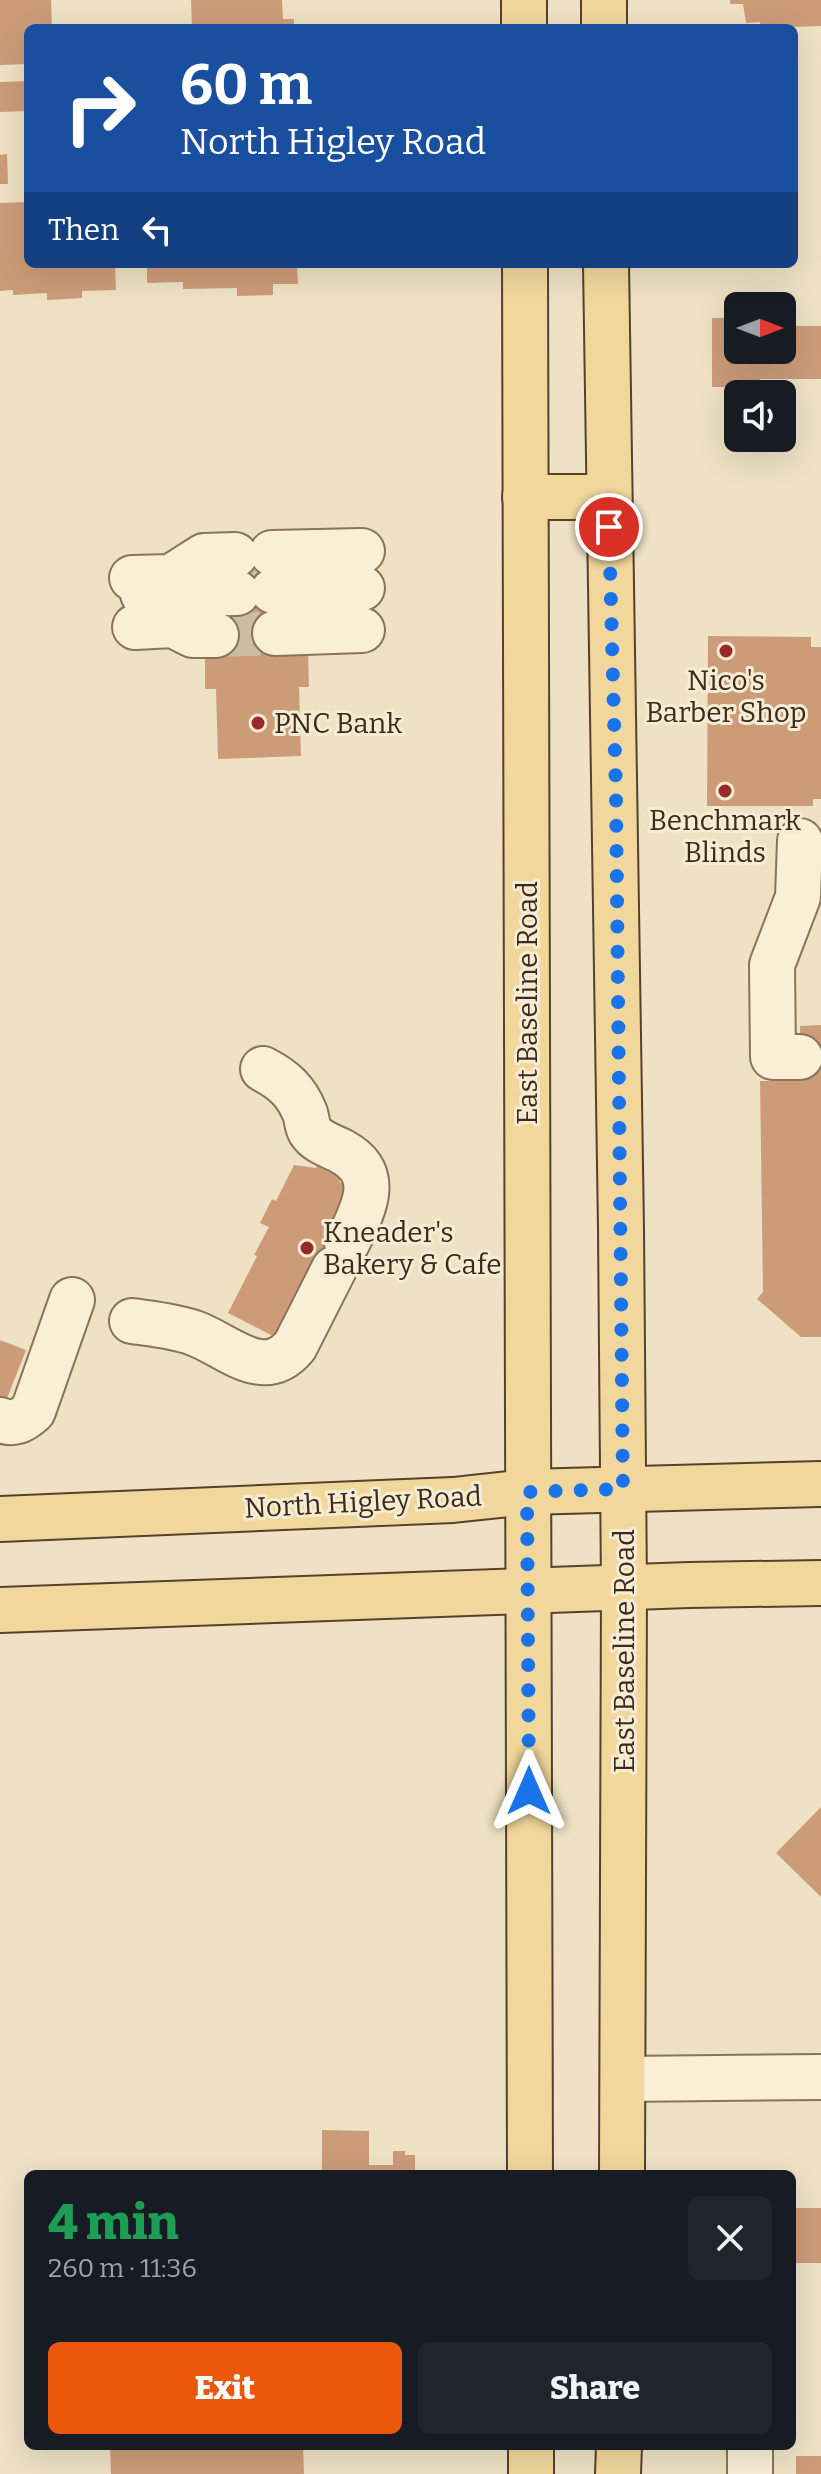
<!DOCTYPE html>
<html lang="en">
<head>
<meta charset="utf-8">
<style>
	:root { --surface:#171b24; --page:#20242c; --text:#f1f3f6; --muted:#9ea1a6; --accent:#ea580c }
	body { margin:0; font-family:Bitter,serif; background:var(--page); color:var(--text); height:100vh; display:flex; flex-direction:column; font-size:30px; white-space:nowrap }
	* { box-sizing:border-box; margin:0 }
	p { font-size:26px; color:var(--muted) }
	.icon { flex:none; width:44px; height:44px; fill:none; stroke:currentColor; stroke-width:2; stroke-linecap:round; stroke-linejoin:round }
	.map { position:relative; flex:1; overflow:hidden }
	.details { position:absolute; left:24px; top:2170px; width:772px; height:280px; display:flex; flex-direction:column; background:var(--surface); border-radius:12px; box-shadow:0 8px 32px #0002 }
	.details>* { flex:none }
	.hud { position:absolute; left:24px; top:24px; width:774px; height:244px; border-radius:12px; box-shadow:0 8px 32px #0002; background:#1a4fa0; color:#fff; overflow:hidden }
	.needle { width:52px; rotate:90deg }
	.buttons { position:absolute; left:724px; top:292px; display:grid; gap:16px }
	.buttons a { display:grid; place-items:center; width:72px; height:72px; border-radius:12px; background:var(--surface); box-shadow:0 8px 32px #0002; font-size:40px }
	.pin { position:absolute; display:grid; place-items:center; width:68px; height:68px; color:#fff; margin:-34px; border:4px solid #fff; border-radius:50%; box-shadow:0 2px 8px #0007 }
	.me { position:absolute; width:88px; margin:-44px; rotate:0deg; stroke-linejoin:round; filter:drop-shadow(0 0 6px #0008) }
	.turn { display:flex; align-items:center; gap:28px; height:168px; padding:0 24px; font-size:36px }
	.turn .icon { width:104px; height:104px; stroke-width:2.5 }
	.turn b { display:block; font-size:56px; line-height:68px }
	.then { display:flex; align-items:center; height:76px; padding:0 24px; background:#0003; gap:16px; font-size:30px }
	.round { display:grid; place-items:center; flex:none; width:84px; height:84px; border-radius:12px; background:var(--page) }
	.summary { display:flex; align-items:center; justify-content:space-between; height:136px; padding:0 24px }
	h1 { font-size:48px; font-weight:800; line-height:60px; color:#1e9e55 }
	.primary-button { display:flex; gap:16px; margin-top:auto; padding:16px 24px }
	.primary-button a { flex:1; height:92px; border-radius:12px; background:var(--accent); color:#fff; font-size:32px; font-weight:800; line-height:92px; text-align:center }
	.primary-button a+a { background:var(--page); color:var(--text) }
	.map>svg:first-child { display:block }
	.building { fill:#cc9c79 }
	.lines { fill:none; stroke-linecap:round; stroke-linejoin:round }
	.minor-tunnel { stroke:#cabda3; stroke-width:44; stroke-dasharray:44 22; stroke-linecap:butt }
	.minor-casing { stroke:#89735a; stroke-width:48 }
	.major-casing { stroke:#56412e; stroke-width:48 }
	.minor { stroke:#f9efd7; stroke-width:44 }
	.major { stroke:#f1d79b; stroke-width:44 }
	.route { stroke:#1a73e8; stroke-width:14; stroke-dasharray:0 25.2 }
	.poi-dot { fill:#982a2b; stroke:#f6ecd3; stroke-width:3 }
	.labels { text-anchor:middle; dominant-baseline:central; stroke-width:6; stroke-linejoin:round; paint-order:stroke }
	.poi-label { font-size:28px; fill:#392b1e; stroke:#f6ecd3 }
	.street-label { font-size:28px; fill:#392b1e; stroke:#f6ecd3 }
</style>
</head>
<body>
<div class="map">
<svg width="821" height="2474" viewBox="0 0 821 2474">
	<rect width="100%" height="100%" fill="#eee1c4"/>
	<g class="building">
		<path d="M0,0H51L52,28H28V64L0,65Z"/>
		<path d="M191,0H282L283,19H294V28H192Z"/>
		<path d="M730,0H821V26L761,28L760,22L746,23L743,4H730Z"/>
		<path d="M28,81V111L0,112V82Z"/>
		<path d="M7,154L8,184H0V155Z"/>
		<path d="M28,202V264H115L116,290L82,291V298L47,300V293L13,295V290L0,291V203Z"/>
		<path d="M147,264H297L298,284H273V295L237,296V288L183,289V282L147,283Z"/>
		<path d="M712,318H738V350H782V326H821V379H760L761,394L731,395V387H712Z"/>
		<path d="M272,552L308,649L309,687H299L301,756L218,759L216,689H205V653L216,632L238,631L235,554Z"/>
		<path d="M708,636L811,637V647H821V799H813V806H707Z"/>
		<path d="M821,1025V1337H801L757,1299L763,1292L760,1081H801L800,1026Z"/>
		<path d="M294,1165L316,1168L317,1166L341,1178L339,1181L355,1195L365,1252L352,1279L279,1339L228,1313L257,1256L254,1255L269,1227L260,1223L272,1199L276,1201Z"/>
		<path d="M0,1340L26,1350L4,1406L0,1404Z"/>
		<path d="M821,1807V1897L776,1853Z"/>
		<path d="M322,2130L369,2131V2165H393V2151H405V2155H415V2174H322Z"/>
		<rect x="792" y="2208" width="29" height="55"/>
		<path d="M110,2446H303L304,2474H111Z"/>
		<rect x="796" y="2456" width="25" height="18"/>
	</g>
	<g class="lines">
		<g class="minor-tunnel">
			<path d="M236,574L272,573"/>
			<path d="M216,635L275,633"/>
		</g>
		<g class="minor-casing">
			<g id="minor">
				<path d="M272,553L362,551"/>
				<path d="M132,578L171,577L204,556L235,555"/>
				<path d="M273,591L362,588"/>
				<path d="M143,594L237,593"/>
				<path d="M135,627L173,625L193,635H216"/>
				<path d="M275,633L362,630"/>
				<path d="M800,841L798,897L772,965L773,1057H800"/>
				<path d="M263,1069C284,1080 296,1091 305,1113C307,1119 307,1126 310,1131C317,1142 331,1146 341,1151C384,1174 363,1210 347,1243"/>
				<path d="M132,1321C153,1324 175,1326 194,1333C228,1345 263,1384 295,1346L334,1269"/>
				<path d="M0,1420C14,1425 22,1421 33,1411L72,1300"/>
				<path d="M623,2079L821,2077"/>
				<path d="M750,2446V2474"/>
			</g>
		</g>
		<g class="major-casing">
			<g id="major">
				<path d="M524,0V28"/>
				<path d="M604,0V28"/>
				<path d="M525,264L530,2174"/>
				<path d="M606,264L621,1229L624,1589L622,2174"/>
				<path d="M525,497H608"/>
				<path d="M0,1519L453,1500L527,1492L821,1484"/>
				<path d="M0,1610L689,1585L821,1583"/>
				<path d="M531,2446V2474"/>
				<path d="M618,2474L619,2446"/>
			</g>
		</g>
		<use href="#minor" class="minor"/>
		<use href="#major" class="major"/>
	</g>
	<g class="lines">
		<path class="route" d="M529,1791L527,1492L623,1489L616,794L609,527"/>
	</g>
	<g class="poi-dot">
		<circle cx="726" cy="651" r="8"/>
		<circle cx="258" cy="723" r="8"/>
		<circle cx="725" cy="791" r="8"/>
		<circle cx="307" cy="1248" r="8"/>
	</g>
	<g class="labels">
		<g class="poi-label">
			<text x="726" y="680">Nico's<tspan x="726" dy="32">Barber Shop</tspan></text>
			<text x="274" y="723" text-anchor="start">PNC Bank</text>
			<text x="725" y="820">Benchmark<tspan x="725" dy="32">Blinds</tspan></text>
			<text x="323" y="1232" text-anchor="start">Kneader's<tspan x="323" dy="32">Bakery &amp; Cafe</tspan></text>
		</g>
		<g class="street-label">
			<text transform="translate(527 1003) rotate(-90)">East Baseline Road</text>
			<text transform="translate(363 1502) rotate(-3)">North Higley Road</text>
			<text transform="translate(624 1651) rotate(-90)">East Baseline Road</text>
		</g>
	</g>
</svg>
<div class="buttons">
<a><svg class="needle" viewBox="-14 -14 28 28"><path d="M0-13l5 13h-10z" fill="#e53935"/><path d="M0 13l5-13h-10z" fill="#9ea1a6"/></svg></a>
<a><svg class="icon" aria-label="sound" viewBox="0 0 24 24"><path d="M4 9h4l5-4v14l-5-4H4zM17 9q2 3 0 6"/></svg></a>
</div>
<div class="pin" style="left:609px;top:527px;background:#d93025"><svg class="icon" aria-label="arrive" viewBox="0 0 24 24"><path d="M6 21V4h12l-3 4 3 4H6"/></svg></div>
<svg class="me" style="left:529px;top:1791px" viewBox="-20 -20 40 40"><path d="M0-17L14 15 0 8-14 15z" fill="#1a73e8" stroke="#fff" stroke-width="4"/></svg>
<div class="hud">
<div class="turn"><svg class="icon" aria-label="right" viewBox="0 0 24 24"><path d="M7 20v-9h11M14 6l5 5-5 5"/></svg><div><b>60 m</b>North Higley Road</div></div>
<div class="then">Then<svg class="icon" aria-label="left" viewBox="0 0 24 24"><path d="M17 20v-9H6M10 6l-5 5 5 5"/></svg></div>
</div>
<section class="details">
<div class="summary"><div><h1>4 min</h1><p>260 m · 11:36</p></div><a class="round"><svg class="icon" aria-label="close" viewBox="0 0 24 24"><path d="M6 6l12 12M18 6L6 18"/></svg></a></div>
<div class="primary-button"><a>Exit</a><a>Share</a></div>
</section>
</div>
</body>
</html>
